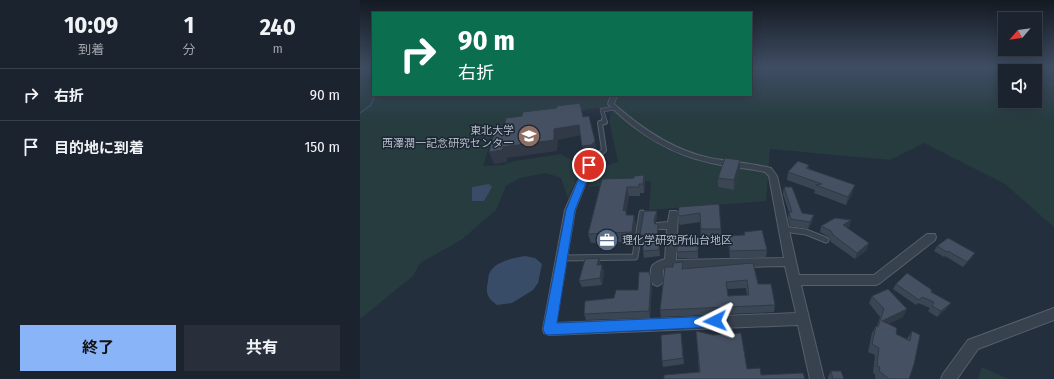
<!DOCTYPE html>
<html lang="ja">
<head>
<meta charset="utf-8">
<style>
	:root { --surface:#1b232e; --page:#282f3a; --text:#f1f3f6; --muted:#a0a4aa; --line:#39404a; --accent:#8ab4f8 }
	body { margin:0; font-family:"Fira Sans Condensed","Noto Sans JP",sans-serif; background:var(--page); color:var(--text); height:100vh; display:flex; flex-direction:column; font-size:15px; white-space:nowrap }
	* { box-sizing:border-box; margin:0 }
	p { font-size:13px; color:var(--muted) }
	.icon { flex:none; width:22px; height:22px; fill:none; stroke:currentColor; stroke-width:2; stroke-linecap:round; stroke-linejoin:round }
	.map { position:relative; flex:1; overflow:hidden }
	.side { display:flex; flex-direction:column; background:var(--surface); width:360px }
	.side>* { flex:none }
	.hud { position:absolute; left:12px; top:12px; width:380px; height:84px; border-radius:0px; box-shadow:0 2px 10px #0003,0 0 0 1px var(--line); background:#0b6e4f; color:#fff; overflow:hidden }
	.needle { width:26px; rotate:242deg }
	.controls { position:absolute; left:638px; top:12px; display:grid; gap:8px }
	.controls a { display:grid; place-items:center; width:44px; height:44px; border-radius:0px; background:var(--surface); box-shadow:0 2px 10px #0003,0 0 0 1px var(--line); font-size:20px }
	.pin { position:absolute; display:grid; place-items:center; width:34px; height:34px; color:#fff; margin:-17px; border:2px solid #fff; border-radius:50%; box-shadow:0 1px 4px #0007 }
	.me { position:absolute; width:44px; margin:-22px; rotate:267deg; stroke-linejoin:round; filter:drop-shadow(0 0 3px #0008) }
	.turn { display:flex; align-items:center; gap:14px; height:84px; padding:0 20px; font-size:18px }
	.turn .icon { width:52px; height:52px; stroke-width:2.5 }
	.turn b { display:block; font-size:28px; line-height:34px }
	.eta { display:flex; justify-content:space-evenly; align-items:center; height:68px; text-align:center }
	.eta b { font-size:24px; font-weight:700; line-height:28px }
	.action { display:flex; gap:8px; margin-top:auto; padding:8px 20px }
	.action a { flex:1; height:46px; border-radius:0px; background:var(--accent); color:#111; font-size:16px; font-weight:700; line-height:46px; text-align:center }
	.action a+a { background:var(--page); color:var(--text) }
	ul { padding:0; list-style:none }
	li { display:flex; align-items:center; gap:12px; height:52px; padding:0 20px; border-top:1px solid var(--line) }
	li div { flex:1 }
	li b { display:block; font-size:15px }
	li em { font-style:normal }
	main { display:flex; flex:1; min-height:0 }
	.map>svg:first-child { display:block }
	.green { fill:#263c3f; fill-rule:evenodd }
	.water { fill:#394c67 }
	.lines { fill:none; stroke-linecap:round; stroke-linejoin:round }
	.stream { stroke:#394c67; stroke-width:1.5 }
	.lane-far2-casing { stroke:#565f6c; stroke-width:4.5 }
	.lane-far1-casing { stroke:#565f6c; stroke-width:6 }
	.lane-casing { stroke:#565f6c; stroke-width:7 }
	.street-casing { stroke:#565f6c; stroke-width:2 }
	.path { stroke:#44595c; stroke-width:1; stroke-dasharray:2 2; stroke-linecap:butt }
	.lane-far2 { stroke:#38414e; stroke-width:3 }
	.lane-far1 { stroke:#38414e; stroke-width:4 }
	.lane { stroke:#38414e; stroke-width:5 }
	.street { fill:#38414e; fill-rule:evenodd }
	.wall { fill:#3b4654; fill-rule:evenodd }
	.shaded-wall { fill:#303945 }
	.building { fill:#455162; stroke:#303945; fill-rule:evenodd }
	.route { fill:#1a73e8; stroke:#114b97 }
	.labels { text-anchor:middle; dominant-baseline:central; stroke-width:3; stroke-linejoin:round; paint-order:stroke }
	.poi-label { font-size:11px; fill:#b4bcc9; stroke:#1d2633; text-anchor:end }
</style>
</head>
<body>
<main>
<section class="side">
<div class="eta">
<div><b>10:09</b><p>到着</p></div>
<div><b>1</b><p>分</p></div>
<div><b>240</b><p>m</p></div>
</div>
<ul>
<li><svg class="icon" aria-label="right" viewBox="0 0 24 24"><path d="M7 20v-9h11M14 6l5 5-5 5"/></svg><div><b>右折</b></div><em>90 m</em></li>
<li><svg class="icon" aria-label="arrive" viewBox="0 0 24 24"><path d="M6 21V4h12l-3 4 3 4H6"/></svg><div><b>目的地に到着</b></div><em>150 m</em></li>
</ul>
<div class="action"><a>終了</a><a>共有</a></div>
</section>
<div class="map">
<svg width="694" height="379" viewBox="0 0 694 379">
	<rect width="100%" height="100%" fill="#242f3e"/>
	<g class="green">
		<path d="M0,67H13V95H391V67H694V227L645,184L564,143L530,160L410,149L406,201L289,210L291,181L228,187L231,173L241,167L258,162L249,120L253,110L237,108L153,122L133,135L123,166L143,165L154,161L201,154L222,166L208,198L201,178L186,173L160,178L146,186L136,210L101,240L60,263L53,276L0,319ZM645,71H675V101H645Z"/>
		<path d="M622,367L649,379H618Z"/>
	</g>
	<g class="water">
		<path d="M129,184L132,187L124,201H112V187Z"/>
		<path d="M165,256L175,258L182,264L178,283L173,290L152,303L137,305C130,300 126,296 127,287C128,283 128,278 129,274C134,261 154,258 165,256Z"/>
	</g>
	<g class="lines">
		<path class="stream" d="M0,113L11,105L15,95"/>
		<g class="lane-far2-casing">
			<path id="lane-far2" d="M245,121L242,110L256,108"/>
		</g>
		<g class="lane-far1-casing">
			<path id="lane-far1" d="M229,165L244,150L240,123L245,122L244,120"/>
		</g>
		<g class="lane-casing">
			<g id="lane">
				<path d="M423,229L446,232L466,240"/>
				<path d="M201,258L275,257L282,213"/>
			</g>
		</g>
		<g class="street-casing">
			<g id="street">
				<path d="M251,95H257L254,104C282,129 313,150 350,158C370,162 391,163 411,168L417,176L439,275H514L567,234H575L576,237L575,240L520,283L516,285H441L464,379H450L438,325L189,335L184,333L183,329L205,210L225,165L229,163L233,165L215,210L196,323L436,313L425,266L310,269L306,268L303,270V281L301,284L297,286L293,284C291,280 289,269 293,265C296,262 302,260 305,259L307,229H297L296,226L297,223L308,222L310,211H316L318,213L316,260L424,258L409,176L405,172C387,168 369,167 351,163C310,154 278,134 249,105L248,104Z"/>
				<path d="M694,308V320L618,349L597,379H581L583,374L608,340Z"/>
			</g>
		</g>
		<g class="path">
			<path d="M633,67L650,71"/>
			<path d="M675,79L694,85"/>
		</g>
		<use href="#lane-far2" class="lane-far2"/>
		<use href="#lane-far1" class="lane-far1"/>
		<use href="#lane" class="lane"/>
		<use href="#street" class="street"/>
	</g>
	<g class="wall">
		<path d="M449,165L448,168L492,194L486,205L454,193L455,190L427,180L428,172Z"/>
		<path d="M380,169L374,190L358,187V178Z"/>
		<path d="M284,175L285,185L284,193H280V196H269L266,210L267,215H274L276,225L273,242L231,243L228,234L274,178Z"/>
		<path d="M424,187L442,213L452,222L448,229L430,226L428,218L429,212L423,194Z"/>
		<path d="M359,204L361,229V238H341L340,222L320,225L319,223L318,214Z"/>
		<path d="M297,211V217L295,224L298,231V239L300,245V256L284,258L283,251V242H282L280,235Z"/>
		<path d="M491,220L489,227L487,228L507,250L495,259L471,242L469,237L460,232L461,226Z"/>
		<path d="M384,232L407,250L406,257L370,258L368,243V236L384,235Z"/>
		<path d="M338,246V258H318L317,252Z"/>
		<path d="M577,246L615,253L611,258L603,267L585,256L584,257L574,251Z"/>
		<path d="M323,262V269L393,263L398,284L415,305L414,312L301,317L300,310L313,267ZM386,288L387,295L368,296L367,289Z"/>
		<path d="M241,265L244,272L242,285L222,287L219,281Z"/>
		<path d="M291,278L292,285L290,318L226,320L224,314L254,298L278,290Z"/>
		<path d="M536,284L571,292L591,303L586,309L577,317L568,311L570,308L558,303L556,305L533,289Z"/>
		<path d="M512,296L543,317L528,324L536,334L547,339L552,331L549,379H516L515,378V374L513,373L515,355L508,352L512,333L516,326H517L520,317L509,303Z"/>
		<path d="M336,331L387,369L401,375L445,379L339,372Z"/>
		<path d="M321,333L324,364L303,367L302,361Z"/>
		<path d="M471,371L484,379H468V377Z"/>
	</g>
	<g class="shaded-wall">
		<path d="M219,125L221,135L198,140L197,151L147,158V162L134,164L129,152L194,129Z"/>
		<path d="M235,141L237,152L233,156L225,157L222,146Z"/>
		<path d="M380,160V169L374,190V180Z"/>
		<path d="M284,175L285,185L284,193L283,184Z"/>
		<path d="M495,185L492,194L486,205L488,197Z"/>
		<path d="M267,187L269,196L265,220L263,211Z"/>
		<path d="M297,211V217L295,226L294,220Z"/>
		<path d="M274,215L276,225L273,242L272,232Z"/>
		<path d="M454,215L452,222L448,229L450,222Z"/>
		<path d="M491,220L489,227L481,232L483,225Z"/>
		<path d="M299,239L300,245V256L299,250Z"/>
		<path d="M509,243L507,250L495,259L497,253Z"/>
		<path d="M239,258L241,265L239,272L237,265Z"/>
		<path d="M242,265L244,272L242,285L240,278Z"/>
		<path d="M291,278L292,285L290,318L289,311Z"/>
		<path d="M591,303L586,309L577,317L581,311Z"/>
		<path d="M547,309L543,317L518,328L522,321Z"/>
	</g>
	<g class="building">
		<path d="M220,103L223,117L229,116L235,141L231,145L222,146L219,125L194,129V140L143,147L142,150L129,152L135,130L144,128L146,118L162,116L163,112L197,108L196,106Z"/>
		<path d="M365,158L380,160L374,180L358,178Z"/>
		<path d="M438,161L449,165L446,168L495,185L488,197L456,185L462,184L428,172Z"/>
		<path d="M284,175L283,184H279V187H267L263,211L266,210V215H274L272,232L228,234L242,179L274,178V176Z"/>
		<path d="M424,187H432L442,213L454,215L450,222L431,219L429,212H432Z"/>
		<path d="M359,204L361,229H341L340,213L320,216L318,214L319,207Z"/>
		<path d="M284,211H297L294,220L295,224H298L297,239H299V250L283,251V235H280Z"/>
		<path d="M475,218L491,220L483,225L509,243L497,253L473,235L471,231L461,226Z"/>
		<path d="M402,230L407,250L370,251L368,236L385,235L384,232Z"/>
		<path d="M588,238L615,253L607,262L588,251L587,252L577,246Z"/>
		<path d="M317,246H338V251L317,252Z"/>
		<path d="M239,258L237,265H242L240,278L219,281L225,259Z"/>
		<path d="M323,262L322,269L393,263L398,284H411L415,305L300,310L305,267H313V263ZM387,280L389,295L368,296L366,282Z"/>
		<path d="M279,272H289L291,278L289,311L224,314L225,301L254,298L256,290H278Z"/>
		<path d="M547,273L572,290L571,292L591,303L581,311L572,306L574,302L562,297L559,300L536,284Z"/>
		<path d="M528,289L547,309L522,321L537,328L536,334L550,341L552,331L560,335L554,364L549,379H529L519,371L520,367L517,366L519,348L512,344L516,326L518,327L524,309L512,296Z"/>
		<path d="M336,331L353,335L381,333L387,369L400,368L401,375L443,373L445,379H304V375L340,372Z"/>
		<path d="M321,333L323,358L302,361L301,335Z"/>
		<path d="M471,371H481L484,379H473Z"/>
	</g>
	<linearGradient id="sky" x2="0" y2="1"><stop stop-color="#141a22"/><stop offset="0.56" stop-color="#3f4d63"/><stop offset="1" stop-color="#3f4d63" stop-opacity="0"/></linearGradient>
	<rect width="694" height="120" fill="url(#sky)"/>
	<path class="route" d="M229,162L233,165L215,210L197,323L355,316L359,317L361,321L359,326L355,327L189,335L185,334L183,329L206,210L224,165Z"/>
	<defs>
		<g id="university-disc" transform="scale(1.15)"><circle r="9.5" fill="#8d6e63" stroke="#1d2633"/><path d="M0-5L7-2L0 1L-7-2ZM-4 1L0 2.5L4 1V4Q0 6-4 4Z" fill="#fff"/></g>
		<g id="office-disc" transform="scale(1.15)"><circle r="9.5" fill="#5c6f8a" stroke="#1d2633"/><path d="M-6-3h4V-5.5h4V-3h4V5H-6ZM-1-4.5V-3h2v-1.5ZM-6 0V1H6V0Z" fill="#fff"/></g>
	</defs>
	<g fill-rule="evenodd">
		<use href="#university-disc" x="169" y="136"/>
		<use href="#office-disc" x="247" y="240"/>
	</g>
	<g class="labels">
		<g class="poi-label">
			<text x="154" y="130">東北大学<tspan x="154" dy="13">西澤潤一記念研究センター</tspan></text>
			<text x="262" y="240" text-anchor="start">理化学研究所仙台地区</text>
		</g>
	</g>
</svg>
<div class="controls">
<a><svg class="needle" viewBox="-14 -14 28 28"><path d="M0-13l5 13h-10z" fill="#e53935"/><path d="M0 13l5-13h-10z" fill="#a0a4aa"/></svg></a>
<a><svg class="icon" aria-label="sound" viewBox="0 0 24 24"><path d="M4 9h4l5-4v14l-5-4H4zM17 9q2 3 0 6"/></svg></a>
</div>
<div class="pin" style="left:229px;top:165px;background:#d93025"><svg class="icon" aria-label="arrive" viewBox="0 0 24 24"><path d="M6 21V4h12l-3 4 3 4H6"/></svg></div>
<svg class="me" style="left:355px;top:321px" viewBox="-20 -20 40 40"><path d="M0-17L14 15 0 8-14 15z" fill="#1a73e8" stroke="#fff" stroke-width="4"/></svg>
<div class="hud">
<div class="turn"><svg class="icon" aria-label="right" viewBox="0 0 24 24"><path d="M7 20v-9h11M14 6l5 5-5 5"/></svg><div><b>90 m</b>右折</div></div>
</div>
</div>
</main>
</body>
</html>
